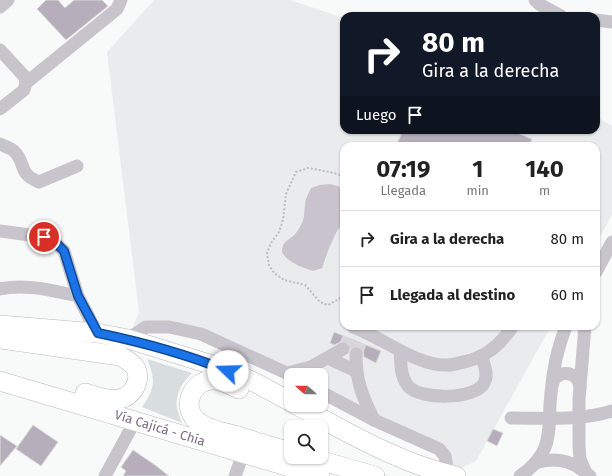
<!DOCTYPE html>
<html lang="es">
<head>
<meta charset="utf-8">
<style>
	:root { --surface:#fff; --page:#f6f6f6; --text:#222; --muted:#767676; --line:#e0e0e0 }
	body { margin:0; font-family:"Fira Sans",sans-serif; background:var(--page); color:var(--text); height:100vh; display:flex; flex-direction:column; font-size:15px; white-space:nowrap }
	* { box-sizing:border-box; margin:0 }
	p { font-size:13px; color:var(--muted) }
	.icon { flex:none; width:22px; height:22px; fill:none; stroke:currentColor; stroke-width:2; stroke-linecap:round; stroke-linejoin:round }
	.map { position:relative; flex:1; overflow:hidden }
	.side { position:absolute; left:340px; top:142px; width:260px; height:188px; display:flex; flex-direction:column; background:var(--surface); border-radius:12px; box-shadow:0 1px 3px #0004 }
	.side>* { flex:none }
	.hud { position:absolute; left:340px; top:12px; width:260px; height:122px; border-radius:12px; box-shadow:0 1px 3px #0004; background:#111827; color:#fff; overflow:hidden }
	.needle { width:26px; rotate:291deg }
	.controls { position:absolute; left:284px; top:368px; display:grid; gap:8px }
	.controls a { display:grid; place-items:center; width:44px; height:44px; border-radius:8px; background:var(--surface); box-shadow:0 1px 3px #0004; font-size:20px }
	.pin { position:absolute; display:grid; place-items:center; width:34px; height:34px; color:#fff; margin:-17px; border:2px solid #fff; border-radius:50%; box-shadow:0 1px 4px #0007 }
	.me { position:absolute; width:44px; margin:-22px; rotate:291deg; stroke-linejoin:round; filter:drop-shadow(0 0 3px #0008) }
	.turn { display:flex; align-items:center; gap:14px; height:84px; padding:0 16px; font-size:18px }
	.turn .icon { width:52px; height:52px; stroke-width:2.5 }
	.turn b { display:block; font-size:28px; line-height:34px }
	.then { display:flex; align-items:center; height:38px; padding:0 16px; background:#0003; gap:8px; font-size:15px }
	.eta { display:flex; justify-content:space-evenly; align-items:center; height:68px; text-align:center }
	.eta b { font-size:24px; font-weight:700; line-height:28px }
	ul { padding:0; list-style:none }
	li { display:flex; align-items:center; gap:12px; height:56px; padding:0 16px; border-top:1px solid var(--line) }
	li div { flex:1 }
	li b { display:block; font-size:15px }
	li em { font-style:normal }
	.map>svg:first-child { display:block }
	.built { fill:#eaebec }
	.green { fill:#d8dedd }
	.water { fill:#c8c3cd }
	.building { fill:#b6afbb; stroke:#dadcdb }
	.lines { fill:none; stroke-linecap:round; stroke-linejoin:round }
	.minor-tunnel { stroke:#d9d6dc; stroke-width:13; stroke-dasharray:13 6; stroke-linecap:butt }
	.highway-casing { stroke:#bbb7bd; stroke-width:20 }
	.path { stroke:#bfbcc1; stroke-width:2; stroke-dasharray:2 2; stroke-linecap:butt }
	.minor { stroke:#c8c4cb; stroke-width:13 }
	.highway { stroke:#fff; stroke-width:19 }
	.route-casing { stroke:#114b97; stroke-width:10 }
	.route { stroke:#1a73e8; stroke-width:7 }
	.labels { text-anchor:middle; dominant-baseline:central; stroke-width:4; stroke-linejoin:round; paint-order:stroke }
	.street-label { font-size:13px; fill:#7d6c86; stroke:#fff }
</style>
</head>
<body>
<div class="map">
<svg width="612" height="476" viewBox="0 0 612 476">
	<rect width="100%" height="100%" fill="#f8faf9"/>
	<path class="built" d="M154,0H290L344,18V130H596V116L612,126V215L596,244V146H344V326H551L476,461L448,474L445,456L321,392V375H291L169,327L128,339L139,312L107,52Z"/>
	<path class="green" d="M147,359L192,373C183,381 175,395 177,407C178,413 180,418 182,423L142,407C155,389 156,380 147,359Z"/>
	<path class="water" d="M330,184L344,188V223L337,231L329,248L322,268L313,271C304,268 274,258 284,244C286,240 290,239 293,236C297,233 300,227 302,223C305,216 304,212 305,205C305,199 309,193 311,188L320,185Z"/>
	<g class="building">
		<path d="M46,0H58L65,8L74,0H102L108,6L66,40L37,9Z"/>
		<path d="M403,130H510L532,139L529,146H396Z"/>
		<path d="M334,332L381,351L376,363L364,357L363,350L359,347L355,346L351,348L347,342L343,341L334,345L330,343Z"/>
		<path d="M33,425L58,442L41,466L16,449Z"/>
		<path d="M493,429L503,433L497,446L487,441Z"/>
		<path d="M0,435L17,446L0,466Z"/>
		<path d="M133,450L155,465L169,476H123L126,471L121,467Z"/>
	</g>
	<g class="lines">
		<g class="minor-tunnel">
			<path d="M343,349L349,338"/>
			<path d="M356,354L360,343"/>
		</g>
		<g class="highway-casing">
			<g id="highway">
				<path d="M0,325L97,333L128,339L219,367L254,382L291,402"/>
				<path d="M0,339L120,356C125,359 131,362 135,367C143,380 132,397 119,399C108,401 96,396 85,393"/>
				<path d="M0,381L320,476"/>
				<path d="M239,389C230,385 222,380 213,380C193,380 181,405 196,420C206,430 225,432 238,436C256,442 273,447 291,452"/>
				<path d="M296,405C346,431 400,464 456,476"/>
				<path d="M308,457L375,476"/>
			</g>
		</g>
		<g class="path">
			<path d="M344,176L330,172L308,168L296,172L286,194L283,220L279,232L271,243L267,253L269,265L274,273L284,280L305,285L320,302L328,305L344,296"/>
			<path d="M344,261L342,269L344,276"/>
		</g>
		<g class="minor">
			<path d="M535,0L539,4L561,16"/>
			<path d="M0,7L8,0"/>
			<path d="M596,20L612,22"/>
			<path d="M0,50L25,77L26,83"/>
			<path d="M0,109L24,90L26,83L117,9L121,0"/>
			<path d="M0,144C4,146 11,148 14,151C27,164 17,173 39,182L77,166"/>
			<path d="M0,231L44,237L57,244L64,251L78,296L97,333"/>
			<path d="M596,272L612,242"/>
			<path d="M0,289C26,283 53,291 78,296"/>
			<path d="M585,326L579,399V446L580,459L586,473L590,476"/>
			<path d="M353,327C382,337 416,366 447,365C455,365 463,362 471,360C490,354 502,342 513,326"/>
			<path d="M128,339L146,327H169L201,334L291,375"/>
			<path d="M400,351C401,363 400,376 408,386C419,400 476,400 484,383C489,375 484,365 482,357"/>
			<path d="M356,354C356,381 362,396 374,420"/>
			<path d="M328,358L356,371"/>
			<path d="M287,373L311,367L343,349"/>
			<path d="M552,386C555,368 579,370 580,388"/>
			<path d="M321,392L374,420L439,449L445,456L448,474"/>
			<path d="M511,418C544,418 580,421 612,411"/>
			<path d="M535,463C554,457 571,460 586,473"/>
			<path d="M105,476L135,421"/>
			<path d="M235,476L243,454"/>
			<path d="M520,476C550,456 549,437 550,404C551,393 552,381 554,370C556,355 561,340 566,326"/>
		</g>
		<use href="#highway" class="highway"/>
	</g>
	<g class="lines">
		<g class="route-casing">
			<path id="route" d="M44,237L57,244L64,251L78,296L98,333C141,342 186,354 228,371"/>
		</g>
		<use href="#route" class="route"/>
	</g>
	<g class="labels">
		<g class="street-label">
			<text transform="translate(160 428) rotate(17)">Vía Cajicá - Chía</text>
		</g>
	</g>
</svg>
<div class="controls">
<a><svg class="needle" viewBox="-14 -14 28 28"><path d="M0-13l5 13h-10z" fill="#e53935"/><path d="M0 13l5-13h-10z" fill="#767676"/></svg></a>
<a><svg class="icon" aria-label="search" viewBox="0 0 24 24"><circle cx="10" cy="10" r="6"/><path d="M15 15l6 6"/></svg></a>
</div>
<div class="pin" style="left:44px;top:237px;background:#d93025"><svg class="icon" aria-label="arrive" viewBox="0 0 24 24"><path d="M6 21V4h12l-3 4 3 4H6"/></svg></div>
<svg class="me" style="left:228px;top:371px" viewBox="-20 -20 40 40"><circle r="19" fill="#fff"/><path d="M0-13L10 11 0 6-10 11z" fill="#1a73e8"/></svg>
<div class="hud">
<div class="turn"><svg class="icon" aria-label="right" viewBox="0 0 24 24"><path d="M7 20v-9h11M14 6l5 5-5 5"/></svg><div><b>80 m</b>Gira a la derecha</div></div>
<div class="then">Luego<svg class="icon" aria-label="arrive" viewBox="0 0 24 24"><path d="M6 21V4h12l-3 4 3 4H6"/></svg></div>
</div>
<section class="side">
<div class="eta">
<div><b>07:19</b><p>Llegada</p></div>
<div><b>1</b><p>min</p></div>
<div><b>140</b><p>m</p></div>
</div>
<ul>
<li><svg class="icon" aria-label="right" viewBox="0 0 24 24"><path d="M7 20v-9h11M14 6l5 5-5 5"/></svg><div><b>Gira a la derecha</b></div><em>80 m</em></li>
<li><svg class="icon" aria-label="arrive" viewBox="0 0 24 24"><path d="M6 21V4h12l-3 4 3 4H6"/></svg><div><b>Llegada al destino</b></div><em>60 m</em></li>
</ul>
</section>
</div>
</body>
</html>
